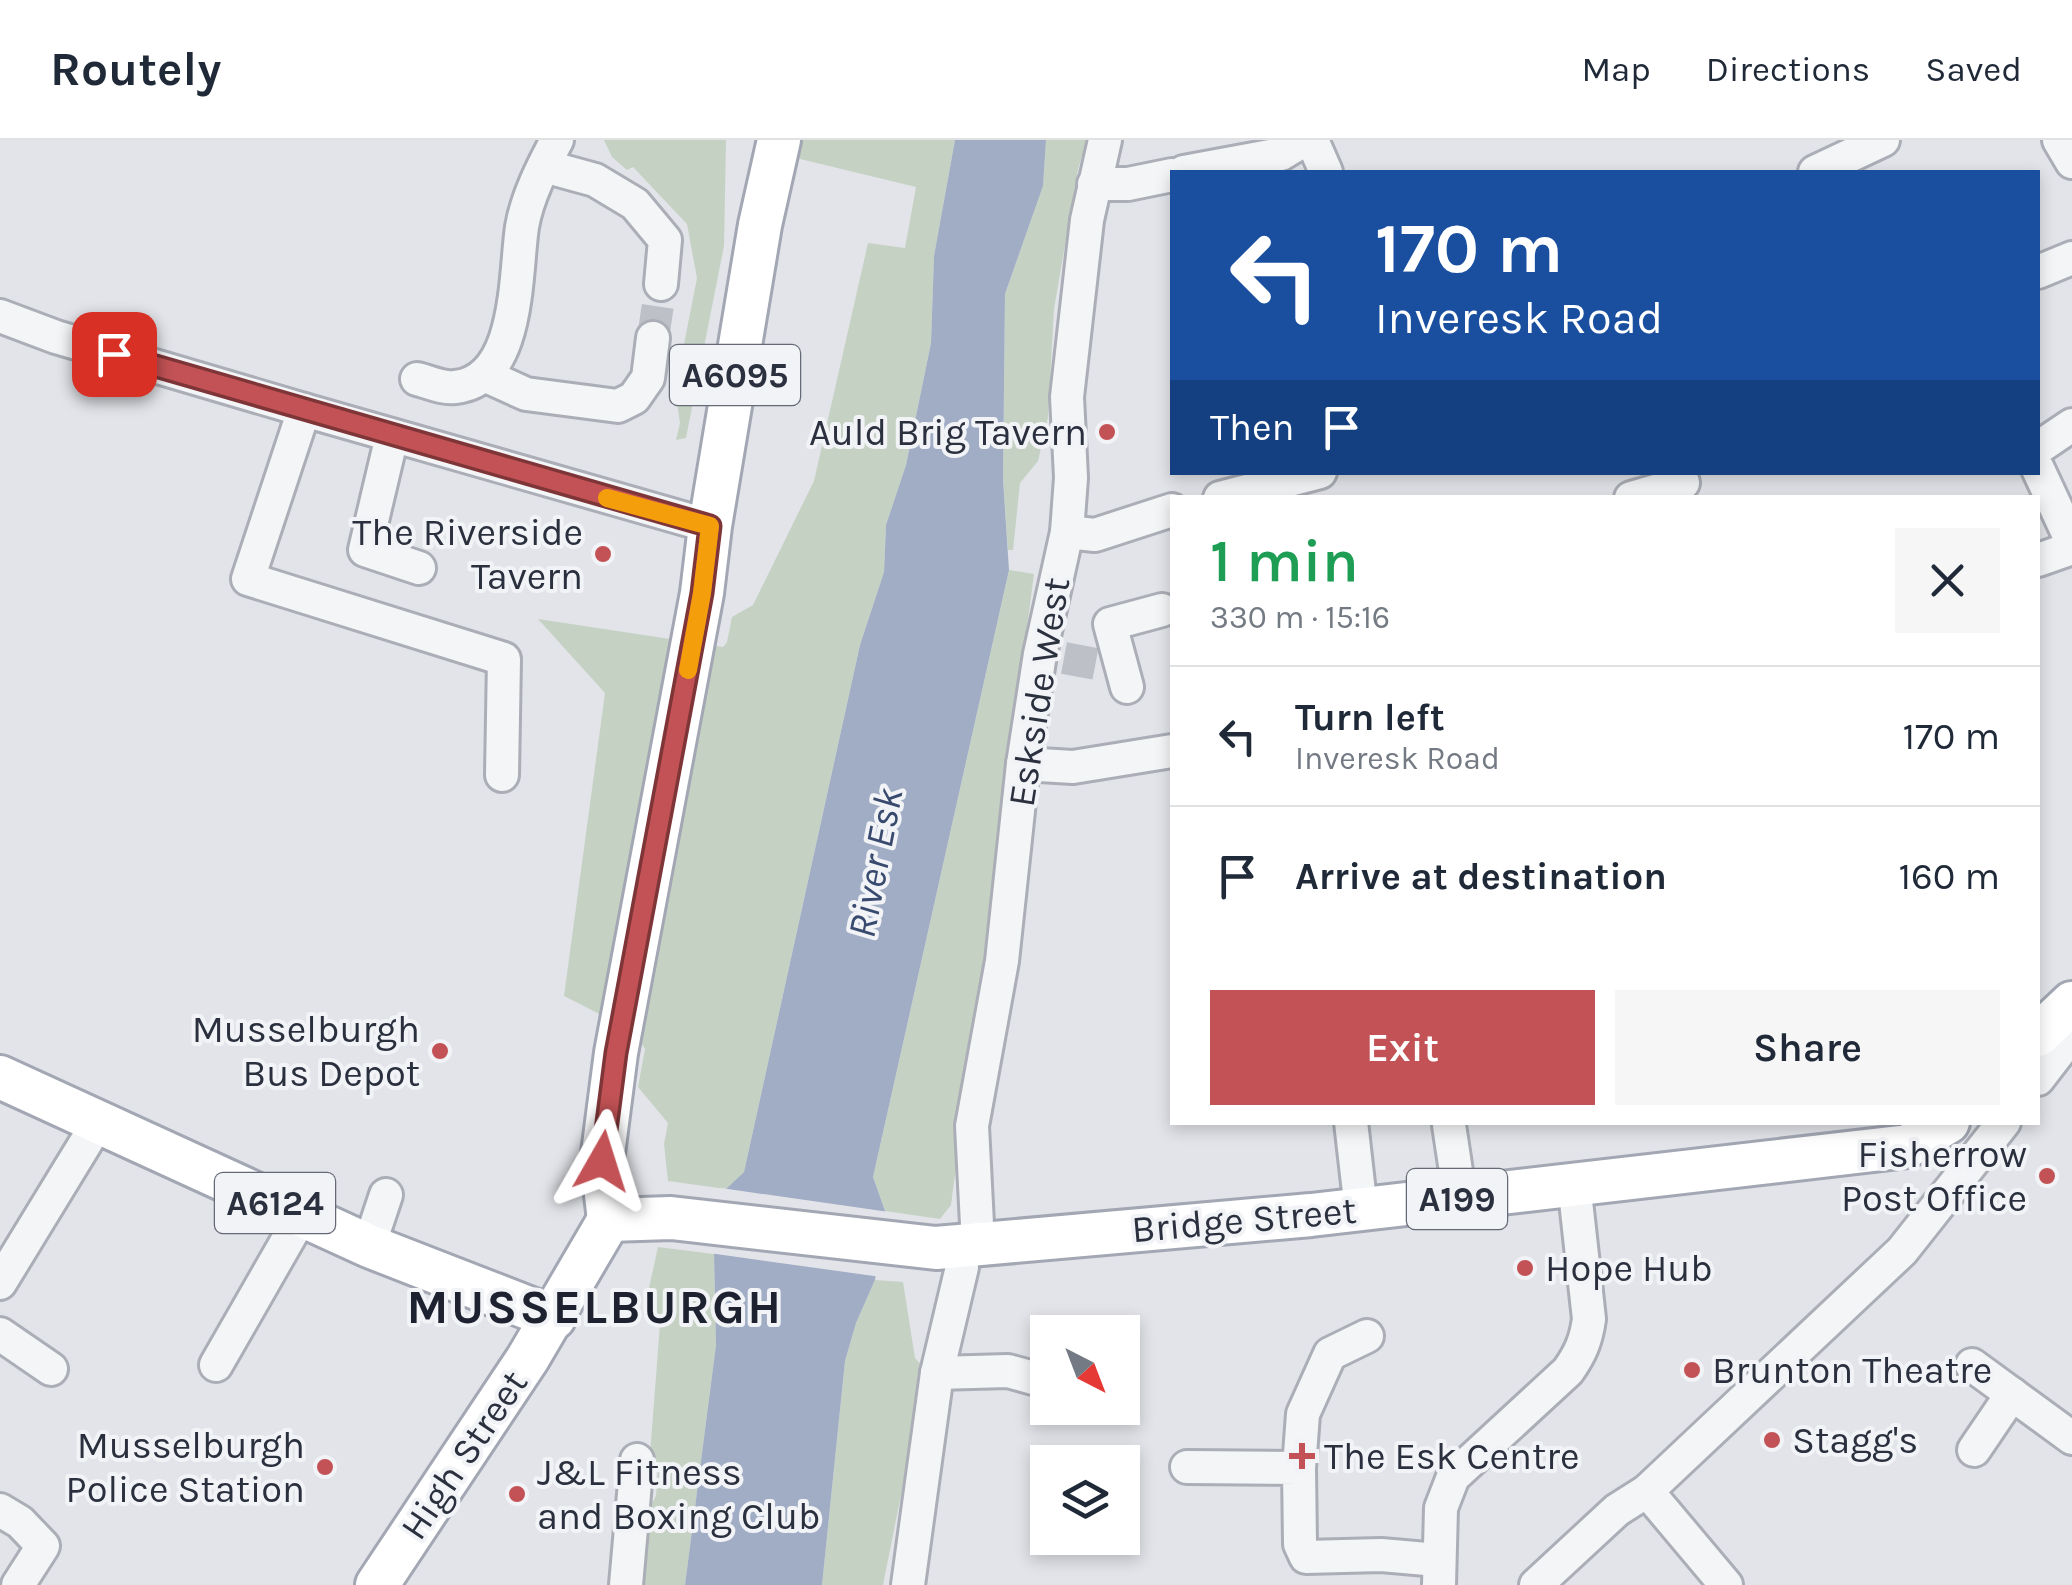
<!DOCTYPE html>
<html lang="en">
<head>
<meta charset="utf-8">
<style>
	:root { --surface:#fff; --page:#f6f6f7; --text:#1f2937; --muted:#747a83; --line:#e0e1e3; --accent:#c25255 }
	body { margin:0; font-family:Karla,sans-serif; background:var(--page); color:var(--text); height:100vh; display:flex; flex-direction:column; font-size:38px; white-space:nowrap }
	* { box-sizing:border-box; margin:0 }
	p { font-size:32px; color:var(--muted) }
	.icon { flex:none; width:55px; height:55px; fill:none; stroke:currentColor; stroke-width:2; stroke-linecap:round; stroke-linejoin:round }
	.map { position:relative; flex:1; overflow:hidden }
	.side { position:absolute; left:1170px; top:355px; width:870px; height:630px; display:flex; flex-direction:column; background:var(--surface); border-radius:0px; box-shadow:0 5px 15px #0003 }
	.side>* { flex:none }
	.top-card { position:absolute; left:1170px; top:30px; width:870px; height:305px; border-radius:0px; box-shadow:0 5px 15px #0003; background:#1a4fa0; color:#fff; overflow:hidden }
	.needle { width:65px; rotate:138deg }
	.buttons { position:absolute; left:1030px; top:1175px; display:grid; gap:20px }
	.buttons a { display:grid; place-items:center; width:110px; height:110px; border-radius:0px; background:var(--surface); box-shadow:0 5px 15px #0003; font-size:50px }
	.pin { position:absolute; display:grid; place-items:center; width:85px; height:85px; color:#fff; margin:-42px; border-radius:20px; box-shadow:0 5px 15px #0006 }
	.me { position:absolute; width:110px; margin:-55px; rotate:6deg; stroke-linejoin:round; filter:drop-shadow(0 0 8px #0008) }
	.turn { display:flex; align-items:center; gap:35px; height:210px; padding:0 40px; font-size:45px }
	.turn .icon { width:130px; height:130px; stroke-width:2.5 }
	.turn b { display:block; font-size:70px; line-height:85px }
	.then { display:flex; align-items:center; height:95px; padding:0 40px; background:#0003; gap:20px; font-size:38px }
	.round { display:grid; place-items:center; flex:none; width:105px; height:105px; border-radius:0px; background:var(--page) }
	.headline { display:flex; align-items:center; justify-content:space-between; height:170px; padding:0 40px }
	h1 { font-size:60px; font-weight:600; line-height:75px; color:#1e9e55 }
	.cta { display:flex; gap:20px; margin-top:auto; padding:20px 40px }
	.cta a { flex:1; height:115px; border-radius:0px; background:var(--accent); color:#fff; font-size:40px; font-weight:600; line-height:115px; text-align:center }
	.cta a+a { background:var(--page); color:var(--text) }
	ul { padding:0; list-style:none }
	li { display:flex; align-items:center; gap:30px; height:140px; padding:0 40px; border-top:2px solid var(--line) }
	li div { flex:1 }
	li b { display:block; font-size:38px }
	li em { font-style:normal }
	header { display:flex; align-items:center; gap:60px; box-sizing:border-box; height:140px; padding:0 50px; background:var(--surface); border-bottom:2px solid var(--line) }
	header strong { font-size:48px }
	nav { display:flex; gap:55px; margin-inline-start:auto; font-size:35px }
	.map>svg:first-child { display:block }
	.green { fill:#c5d2c3 }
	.water { fill:#a0adc5 }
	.pier { fill:#e2e4e9 }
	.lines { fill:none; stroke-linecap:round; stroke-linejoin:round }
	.minor-tunnel { stroke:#bdc0c7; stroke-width:32; stroke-dasharray:32 16; stroke-linecap:butt }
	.minor-casing { stroke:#abaeb6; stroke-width:38 }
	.major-casing { stroke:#a2a7b3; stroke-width:48 }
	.minor { stroke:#f4f5f7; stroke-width:32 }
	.major { stroke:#fff; stroke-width:42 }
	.route-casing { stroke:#7e3537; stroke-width:25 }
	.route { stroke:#c25255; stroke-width:18 }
	.slow { stroke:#f59e0b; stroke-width:18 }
	.poi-dot { fill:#c25255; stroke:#f1f3f6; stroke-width:4 }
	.labels { text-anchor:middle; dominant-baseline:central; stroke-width:8; stroke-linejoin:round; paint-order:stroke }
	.shield { fill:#f1f3f6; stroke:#666a76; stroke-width:2.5 }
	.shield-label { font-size:35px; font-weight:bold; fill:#2b303f }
	.poi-label { font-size:38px; fill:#2b303f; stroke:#f1f3f6; text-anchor:end }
	.street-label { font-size:38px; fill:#2b303f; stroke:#f1f3f6 }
	.water-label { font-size:40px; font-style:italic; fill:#394a6f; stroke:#f1f3f6 }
	.district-label { font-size:48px; font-weight:bold; letter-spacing:2.5px; fill:#1d2130; stroke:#f1f3f6 }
</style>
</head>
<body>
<header>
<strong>Routely</strong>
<nav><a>Map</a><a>Directions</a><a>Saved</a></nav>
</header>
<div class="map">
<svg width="2072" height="1445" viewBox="0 0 2072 1445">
	<rect width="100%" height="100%" fill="#e2e4e9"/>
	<g class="green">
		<path d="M604,0H726L724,106L686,298L676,300L680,283L675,250L697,138L687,84L633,27L627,30L612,17Z"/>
		<path d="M799,0H955L934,116L931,203L906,325L886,385L884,432L860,505L744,1032L726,1049L668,1041L664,1004L668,983L638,947L645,909L635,892L564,856L605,553L538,479L723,507L727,502L732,477L753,465L814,341L868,103L905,108L916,47L796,18Z"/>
		<path d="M1046,0H1087L1078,29L1054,169L1048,277L1038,321L1020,343L1013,410H1008L1003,339L1005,154L1043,46Z"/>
		<path d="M1009,430L1034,434L951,1065L940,1079L885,1071L873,1037Z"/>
		<path d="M658,1107L714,1114L716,1205L685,1445H642L648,1370L656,1356L658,1329L649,1327L660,1184L643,1175Z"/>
		<path d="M875,1140L903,1142L915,1218L926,1230L883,1445H822L845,1221L856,1183Z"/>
	</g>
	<path class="water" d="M955,0H1046L1043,46L1005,154L1003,339L1009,430L873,1037L885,1071L875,1140L856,1183L845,1221L822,1445H685L716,1205L714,1114L726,1049L744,1032L860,505L884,432L886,385L906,325L931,203L934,116Z"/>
	<path class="pier" d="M721,1048L889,1072L881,1137L709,1113Z"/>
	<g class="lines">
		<g class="minor-tunnel">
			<path d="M653,198L661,144"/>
			<path d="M1064,518L1096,524"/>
		</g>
		<g class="minor-casing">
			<g id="minor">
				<path d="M1312,0L1326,32"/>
				<path d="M2059,0L2072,22"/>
				<path d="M544,26L595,40L635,64L665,100L661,144"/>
				<path d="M1184,32L1281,14L1304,0"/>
				<path d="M1815,32L1883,0"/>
				<path d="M1094,44H1128L1172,35"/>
				<path d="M2038,132L2072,118"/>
				<path d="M0,176L56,197L304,270L710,386"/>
				<path d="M484,235L526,254L618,266L634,258L648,238L653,198"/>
				<path d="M417,239C429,242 444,249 455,247C520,241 515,134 522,87C527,57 543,26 557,0"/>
				<path d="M304,270L248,439L504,519L502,635"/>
				<path d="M392,296L365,410L419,428"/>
				<path d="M2038,308L2072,285"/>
				<path d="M2038,329L2072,402"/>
				<path d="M1220,358L1320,332"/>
				<path d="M1631,358L1683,343L1680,332"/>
				<path d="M1067,392L1095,395L1172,370"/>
				<path d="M2038,420L2072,408"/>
				<path d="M1127,547L1110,484L1162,470"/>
				<path d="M1023,624L1073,627L1172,611"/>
				<path d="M2038,939L2065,904L2049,884"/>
				<path d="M1351,982L1361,1070"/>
				<path d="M1449,985L1460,1058"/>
				<path d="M978,1104L972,986L1002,821L1023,624L1040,514L1067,392L1071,338L1067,257L1087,80L1105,0"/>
				<path d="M369,1106L386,1055"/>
				<path d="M0,1143L99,981"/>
				<path d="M0,1194L51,1229"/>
				<path d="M216,1225L302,1075"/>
				<path d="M1972,1225L2072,1298"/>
				<path d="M937,1233L1008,1231L1037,1239L1048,1238"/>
				<path d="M1974,1310L2012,1254"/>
				<path d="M1187,1327L1299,1328L1300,1404L1306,1417L1381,1415L1438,1420"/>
				<path d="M1299,1328L1303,1274L1330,1214L1367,1196"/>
				<path d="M1647,1351L1726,1445"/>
				<path d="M0,1370L20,1382L43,1406L18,1445"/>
				<path d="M626,1445L637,1320"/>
				<path d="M908,1445L937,1233L962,1127L960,1106"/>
				<path d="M1439,1445L1441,1368L1453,1337L1568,1231C1580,1214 1586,1201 1589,1179L1574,1043"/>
				<path d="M1536,1445L1617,1370L1647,1351L1902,1111L2004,982"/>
			</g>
		</g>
		<g class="major-casing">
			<g id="major">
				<path d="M2038,895L2072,863"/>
				<path d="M0,937L369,1106L554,1178"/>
				<path d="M609,1080L671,1078L936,1108L1311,1075L1908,1006L1948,982"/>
				<path d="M609,1080L602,1021L616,913L702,453L710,386L760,85L779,0"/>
				<path d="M377,1445L528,1218L609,1080"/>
			</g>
		</g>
		<use href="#minor" class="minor"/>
		<use href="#major" class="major"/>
	</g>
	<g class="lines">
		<g class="route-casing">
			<path id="route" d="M114,214L710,386L702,453L616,913L602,1021"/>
		</g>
		<use href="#route" class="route"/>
		<path class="slow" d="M607,358L710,386L702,453L688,530"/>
	</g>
	<g class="poi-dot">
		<circle cx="1107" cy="292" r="10"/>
		<circle cx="603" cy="414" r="10"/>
		<circle cx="440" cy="911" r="10"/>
		<circle cx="2047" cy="1036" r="10"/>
		<circle cx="1525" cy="1128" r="10"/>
		<circle cx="1692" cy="1230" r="10"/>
		<circle cx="1772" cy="1300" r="10"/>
		<path d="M1297 1301h10v10h10v10h-10v10h-10v-10h-10v-10h10z"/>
		<circle cx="325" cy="1327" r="10"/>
		<circle cx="517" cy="1354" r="10"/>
	</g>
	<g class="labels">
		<g class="shield">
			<rect x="670" y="205" width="130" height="60" rx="8"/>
			<rect x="1407" y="1029" width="100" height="60" rx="8"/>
			<rect x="215" y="1033" width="120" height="60" rx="8"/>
		</g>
		<g class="shield-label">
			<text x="735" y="235">A6095</text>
			<text x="1457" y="1059">A199</text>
			<text x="275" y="1063">A6124</text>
		</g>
		<g class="poi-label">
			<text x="1087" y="292">Auld Brig Tavern</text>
			<text x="583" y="392">The Riverside<tspan x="583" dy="44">Tavern</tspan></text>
			<text x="420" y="889">Musselburgh<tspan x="420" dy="44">Bus Depot</tspan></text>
			<text x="2027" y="1014">Fisherrow<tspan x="2027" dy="44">Post Office</tspan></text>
			<text x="1545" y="1128" text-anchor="start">Hope Hub</text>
			<text x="1712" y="1230" text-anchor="start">Brunton Theatre</text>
			<text x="1792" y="1300" text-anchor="start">Stagg's</text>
			<text x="305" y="1305">Musselburgh<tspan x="305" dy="44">Police Station</tspan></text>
			<text x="1324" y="1316" text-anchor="start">The Esk Centre</text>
			<text x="537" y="1332" text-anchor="start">J&amp;L Fitness<tspan x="537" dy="44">and Boxing Club</tspan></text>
		</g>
		<g class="street-label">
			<text transform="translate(1039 552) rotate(-81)">Eskside West</text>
			<text transform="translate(1244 1080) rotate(-5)">Bridge Street</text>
			<text transform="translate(464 1315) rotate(-56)">High Street</text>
		</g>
		<g class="water-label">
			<text transform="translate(875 723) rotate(-79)">River Esk</text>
		</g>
		<g class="district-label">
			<text x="595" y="1167">MUSSELBURGH</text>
		</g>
	</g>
</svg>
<div class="buttons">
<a><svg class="needle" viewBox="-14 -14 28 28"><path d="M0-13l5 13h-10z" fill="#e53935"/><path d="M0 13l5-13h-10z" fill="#747a83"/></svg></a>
<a><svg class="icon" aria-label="layers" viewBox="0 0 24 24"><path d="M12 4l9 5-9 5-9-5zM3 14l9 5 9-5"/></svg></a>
</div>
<div class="pin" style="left:114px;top:214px;background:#d93025"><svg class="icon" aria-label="arrive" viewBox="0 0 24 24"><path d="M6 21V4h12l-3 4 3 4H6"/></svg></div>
<svg class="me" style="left:602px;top:1021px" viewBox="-20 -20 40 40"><path d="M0-17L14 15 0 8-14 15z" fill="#c25255" stroke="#fff" stroke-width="4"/></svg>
<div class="top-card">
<div class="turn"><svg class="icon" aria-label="left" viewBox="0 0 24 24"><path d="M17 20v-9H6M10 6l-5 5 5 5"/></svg><div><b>170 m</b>Inveresk Road</div></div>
<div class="then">Then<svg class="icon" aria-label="arrive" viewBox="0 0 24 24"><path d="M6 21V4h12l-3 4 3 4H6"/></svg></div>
</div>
<section class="side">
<div class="headline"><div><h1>1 min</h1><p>330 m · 15:16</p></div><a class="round"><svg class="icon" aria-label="close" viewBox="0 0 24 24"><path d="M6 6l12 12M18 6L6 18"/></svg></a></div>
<ul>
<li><svg class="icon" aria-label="left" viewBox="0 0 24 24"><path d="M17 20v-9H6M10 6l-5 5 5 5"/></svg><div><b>Turn left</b><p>Inveresk Road</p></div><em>170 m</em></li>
<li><svg class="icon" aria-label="arrive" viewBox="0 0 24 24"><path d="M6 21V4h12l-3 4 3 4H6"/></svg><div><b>Arrive at destination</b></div><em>160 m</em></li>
</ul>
<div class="cta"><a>Exit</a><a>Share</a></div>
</section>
</div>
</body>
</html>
